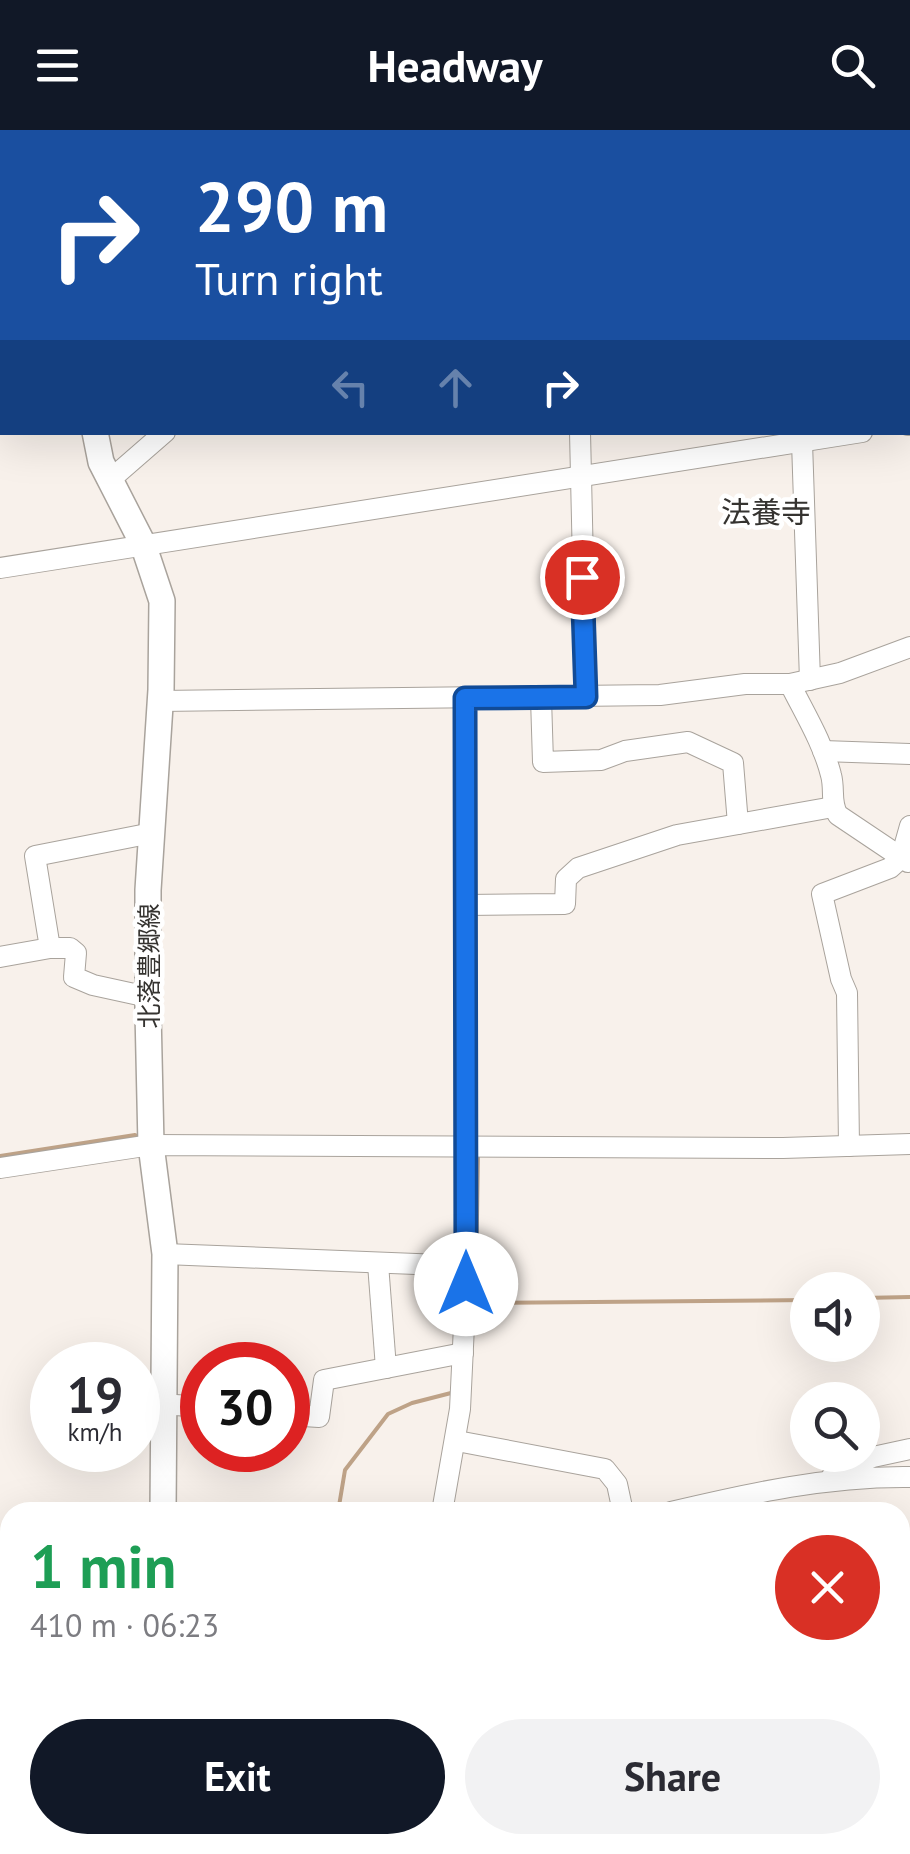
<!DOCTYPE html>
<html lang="en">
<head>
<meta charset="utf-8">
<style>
	:root { --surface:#fff; --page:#f2f2f3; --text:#2b2b33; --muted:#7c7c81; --accent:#111827 }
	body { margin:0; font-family:"PT Sans","Noto Sans JP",sans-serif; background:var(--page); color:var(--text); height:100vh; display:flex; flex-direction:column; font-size:38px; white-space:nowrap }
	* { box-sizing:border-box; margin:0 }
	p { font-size:32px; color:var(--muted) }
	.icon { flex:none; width:55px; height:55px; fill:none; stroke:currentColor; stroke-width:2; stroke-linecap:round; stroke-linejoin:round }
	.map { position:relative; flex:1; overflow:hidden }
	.side { position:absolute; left:0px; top:1372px; width:910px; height:352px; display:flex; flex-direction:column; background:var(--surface); border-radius:30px 30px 0 0; box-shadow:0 10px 40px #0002 }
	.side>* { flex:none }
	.banner { position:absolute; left:0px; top:0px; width:910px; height:305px; box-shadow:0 10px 40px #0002; background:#1a4fa0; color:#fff; overflow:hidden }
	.buttons { position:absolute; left:790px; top:1142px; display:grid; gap:20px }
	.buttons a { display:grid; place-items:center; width:90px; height:90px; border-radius:50%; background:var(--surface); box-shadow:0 10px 40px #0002; font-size:50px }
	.speed { position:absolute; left:30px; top:1212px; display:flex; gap:20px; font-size:50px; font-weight:700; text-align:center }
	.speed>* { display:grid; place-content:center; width:130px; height:130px; border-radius:50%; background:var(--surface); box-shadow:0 10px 40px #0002; line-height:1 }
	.speed small { font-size:25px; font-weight:400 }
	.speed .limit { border:15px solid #d22; background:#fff; color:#111 }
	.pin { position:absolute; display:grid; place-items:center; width:85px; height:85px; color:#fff; margin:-42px; border:5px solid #fff; border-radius:50%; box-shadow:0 2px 10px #0007 }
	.me { position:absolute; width:110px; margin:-55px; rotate:0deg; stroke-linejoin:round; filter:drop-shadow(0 0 8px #0008) }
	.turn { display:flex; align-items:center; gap:35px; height:210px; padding:0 30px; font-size:45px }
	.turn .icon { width:130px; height:130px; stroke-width:2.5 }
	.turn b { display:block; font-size:70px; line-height:85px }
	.lanes { display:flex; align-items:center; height:95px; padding:0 30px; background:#0003; justify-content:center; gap:50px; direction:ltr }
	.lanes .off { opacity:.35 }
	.round { display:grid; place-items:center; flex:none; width:105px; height:105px; border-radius:52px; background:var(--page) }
	.headline { display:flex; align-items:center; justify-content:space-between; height:170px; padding:0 30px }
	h1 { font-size:60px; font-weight:600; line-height:75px; color:#1e9e55 }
	.action { display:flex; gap:20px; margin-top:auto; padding:20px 30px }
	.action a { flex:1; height:115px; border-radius:60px; background:var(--accent); color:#fff; font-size:40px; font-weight:600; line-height:115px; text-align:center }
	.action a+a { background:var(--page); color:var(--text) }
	header { display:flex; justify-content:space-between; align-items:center; height:130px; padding:0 30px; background:var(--accent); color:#fff; font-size:45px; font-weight:600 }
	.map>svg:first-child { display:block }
	.green { fill:#d2beaa }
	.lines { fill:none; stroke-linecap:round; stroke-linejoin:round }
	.stream { stroke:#bea287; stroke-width:4 }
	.minor-casing { stroke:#a9a39c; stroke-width:22 }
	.major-casing { stroke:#a9a39c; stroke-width:28 }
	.minor { stroke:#fff; stroke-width:20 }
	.major { stroke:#fff; stroke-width:25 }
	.route-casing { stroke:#114b97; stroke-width:25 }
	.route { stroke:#1a73e8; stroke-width:18 }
	.labels { text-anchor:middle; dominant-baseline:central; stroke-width:9; stroke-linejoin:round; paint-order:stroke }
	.street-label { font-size:25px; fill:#353330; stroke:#fff }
	.quarter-label { font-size:30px; fill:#353330; stroke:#fff }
</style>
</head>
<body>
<header><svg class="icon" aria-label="menu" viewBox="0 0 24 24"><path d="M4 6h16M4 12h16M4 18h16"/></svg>Headway<svg class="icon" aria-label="search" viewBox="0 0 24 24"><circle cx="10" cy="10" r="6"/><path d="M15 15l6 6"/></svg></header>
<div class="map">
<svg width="910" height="1724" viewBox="0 0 910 1724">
	<rect width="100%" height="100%" fill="#f8f1eb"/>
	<path class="green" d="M502,1715L509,1724H363L361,1716Z"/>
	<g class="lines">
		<g class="stream">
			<path d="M0,1026L135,1005L142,1009"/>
			<path d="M476,1149L478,1025"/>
			<path d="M862,1168L910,1167"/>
			<path d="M474,1173L808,1170"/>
			<path d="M338,1382L345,1340L388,1284L412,1273L451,1263"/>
			<path d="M63,1724L67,1715"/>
		</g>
		<g class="minor-casing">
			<g id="minor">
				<path d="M234,2V0"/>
				<path d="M364,2L365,0"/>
				<path d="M576,2V0"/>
				<path d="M607,2L611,0"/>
				<path d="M0,22H2"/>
				<path d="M0,145L2,144"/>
				<path d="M908,295H910"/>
				<path d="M580,302L586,567"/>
				<path d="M802,312L810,550"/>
				<path d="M111,349L165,302"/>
				<path d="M0,438L862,302"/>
				<path d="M790,554C805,584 823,613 831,645C835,659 830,673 838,685L908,732"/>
				<path d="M541,568L543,632L601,630L625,621L688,612L733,633L738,694"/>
				<path d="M160,571L660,565L745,554H790L840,543L910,517"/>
				<path d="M823,621L910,624"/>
				<path d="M465,775L565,774L566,749L578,738L677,705L833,677"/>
				<path d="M50,818H70L76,823L74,847L93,855L148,867"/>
				<path d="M0,827L50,818L35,726L152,703"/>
				<path d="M849,1016L847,863L841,849L822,764L890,738L901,728L910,696"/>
				<path d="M0,1038L151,1015L783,1018L910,1014"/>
				<path d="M165,1124L466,1136"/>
				<path d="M378,1134L386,1238"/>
				<path d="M162,1274L202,1277"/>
				<path d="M288,1285L319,1287L324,1250L463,1223"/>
				<path d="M457,1311L605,1339L617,1354L623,1382"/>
				<path d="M832,1346L873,1327L910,1319"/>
				<path d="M442,1382L460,1279L466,1154L465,568"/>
				<path d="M671,1382C752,1363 827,1346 910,1347"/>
				<path d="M900,1538L910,1552"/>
				<path d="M130,1715L135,1724"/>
				<path d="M523,1715L532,1724"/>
				<path d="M661,1715L666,1724"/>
				<path d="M75,1724L92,1715"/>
			</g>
		</g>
		<g class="major-casing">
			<g id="major">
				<path d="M102,2L103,0"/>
				<path d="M95,302L101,332L143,414L162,471L161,560L148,760V882L151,1015L165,1124L163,1382"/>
				<path d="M0,1452L10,1451"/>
				<path d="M900,1511L910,1505"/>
				<path d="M543,1724L556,1715"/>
			</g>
		</g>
		<use href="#minor" class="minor"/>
		<use href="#major" class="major"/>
	</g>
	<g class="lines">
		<g class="route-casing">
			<path id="route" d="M466,1154L465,568L586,567L582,447"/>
		</g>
		<use href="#route" class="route"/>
	</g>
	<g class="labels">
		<g class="street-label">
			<text transform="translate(149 836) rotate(-90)">北落豊郷線</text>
		</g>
		<g class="quarter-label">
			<text x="766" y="381">法養寺</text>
		</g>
	</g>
</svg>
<div class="buttons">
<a><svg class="icon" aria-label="sound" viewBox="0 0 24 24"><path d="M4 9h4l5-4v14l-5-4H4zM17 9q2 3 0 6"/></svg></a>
<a><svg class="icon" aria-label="search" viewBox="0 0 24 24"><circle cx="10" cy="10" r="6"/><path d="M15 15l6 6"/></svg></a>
</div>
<div class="speed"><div>19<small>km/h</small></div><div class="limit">30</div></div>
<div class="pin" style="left:582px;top:447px;background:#d93025"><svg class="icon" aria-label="arrive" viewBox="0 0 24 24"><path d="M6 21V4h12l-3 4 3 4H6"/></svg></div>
<svg class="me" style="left:466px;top:1154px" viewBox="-20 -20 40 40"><circle r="19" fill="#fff"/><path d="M0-13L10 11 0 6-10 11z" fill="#1a73e8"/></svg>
<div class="banner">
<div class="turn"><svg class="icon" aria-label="right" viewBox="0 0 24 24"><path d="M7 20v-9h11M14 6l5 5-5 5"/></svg><div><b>290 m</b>Turn right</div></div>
<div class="lanes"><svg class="icon off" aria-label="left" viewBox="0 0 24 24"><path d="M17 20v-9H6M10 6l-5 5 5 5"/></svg><svg class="icon off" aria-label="ahead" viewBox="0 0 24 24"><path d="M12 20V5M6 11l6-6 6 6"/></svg><svg class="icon" aria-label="right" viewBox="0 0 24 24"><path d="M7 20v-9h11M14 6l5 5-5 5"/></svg></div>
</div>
<section class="side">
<div class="headline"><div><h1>1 min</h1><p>410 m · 06:23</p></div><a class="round" style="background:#d93025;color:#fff"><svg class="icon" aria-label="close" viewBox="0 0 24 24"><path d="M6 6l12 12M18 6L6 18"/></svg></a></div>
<div class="action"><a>Exit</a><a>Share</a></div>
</section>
</div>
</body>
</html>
